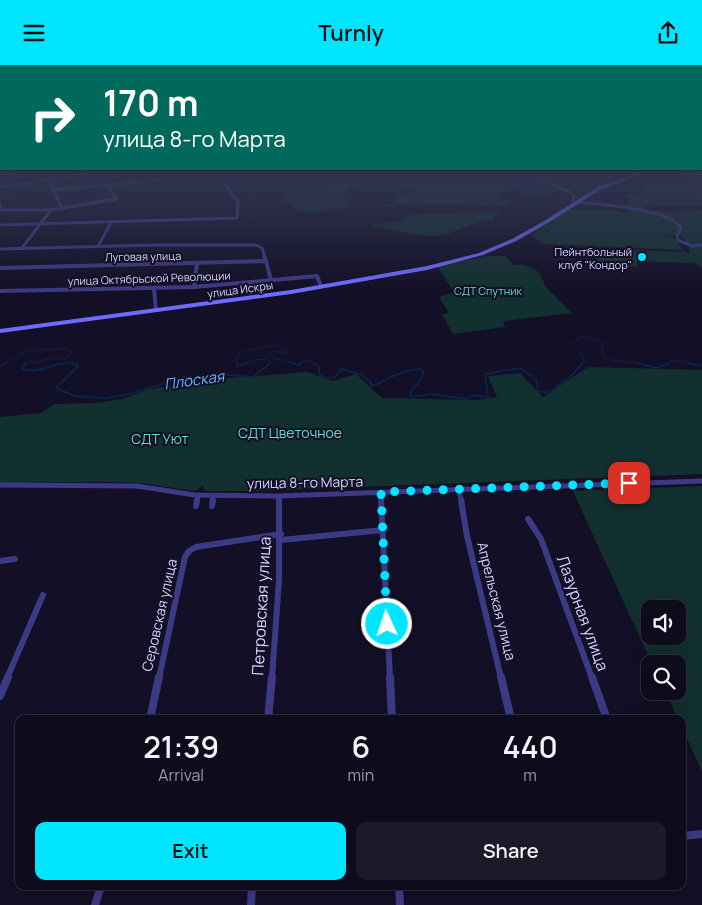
<!DOCTYPE html>
<html lang="en">
<head>
<meta charset="utf-8">
<style>
	:root { --surface:#0e0b1c; --page:#1c1929; --text:#f1f3f6; --muted:#9b9ba3; --line:#2e2b3b; --accent:#00e5ff }
	body { margin:0; font-family:Manrope,sans-serif; background:var(--page); color:var(--text); height:100vh; display:flex; flex-direction:column; font-size:19px; white-space:nowrap }
	* { box-sizing:border-box; margin:0 }
	p { font-size:16px; color:var(--muted) }
	.icon { flex:none; width:28px; height:28px; fill:none; stroke:currentColor; stroke-width:2; stroke-linecap:round; stroke-linejoin:round }
	.map { position:relative; flex:1; overflow:hidden }
	.drawer { position:absolute; left:15px; top:650px; width:671px; height:175px; display:flex; flex-direction:column; background:var(--surface); border-radius:10px; box-shadow:0 5px 20px #0002,0 0 0 1px var(--line) }
	.drawer>* { flex:none }
	.hud { position:absolute; left:0px; top:0px; width:702px; height:105px; box-shadow:0 5px 20px #0002,0 0 0 1px var(--line); background:#00695c; color:#fff; overflow:hidden }
	.buttons { position:absolute; left:641px; top:535px; display:grid; gap:10px }
	.buttons a { display:grid; place-items:center; width:45px; height:45px; border-radius:10px; background:var(--surface); box-shadow:0 5px 20px #0002,0 0 0 1px var(--line); font-size:25px }
	.pin { position:absolute; display:grid; place-items:center; width:42px; height:42px; color:#fff; margin:-21px; border-radius:10px; box-shadow:0 2px 8px #0006 }
	.me { position:absolute; width:55px; margin:-28px; rotate:357deg; stroke-linejoin:round; filter:drop-shadow(0 0 4px #0008) }
	.turn { display:flex; align-items:center; gap:18px; height:105px; padding:0 20px; font-size:22px }
	.turn .icon { width:65px; height:65px; stroke-width:2.5 }
	.turn b { display:block; font-size:35px; line-height:42px }
	.eta { display:flex; justify-content:space-evenly; align-items:center; height:85px; text-align:center }
	.eta b { font-size:30px; font-weight:600; line-height:35px }
	.action { display:flex; gap:10px; margin-top:auto; padding:10px 20px }
	.action a { flex:1; height:58px; border-radius:10px; background:var(--accent); color:#111; font-size:20px; font-weight:600; line-height:58px; text-align:center }
	.action a+a { background:var(--page); color:var(--text) }
	header { display:flex; justify-content:space-between; align-items:center; height:65px; padding:0 20px; background:var(--accent); color:#111; font-size:22px; font-weight:600 }
	.map>svg:first-child { display:block }
	.green { fill:#12302f; fill-rule:evenodd }
	.water { fill:#0c2248 }
	.lines { fill:none; stroke-linecap:round; stroke-linejoin:round }
	.stream-far1 { stroke:#0c2248; stroke-width:1 }
	.stream { stroke:#0c2248; stroke-width:2 }
	.minor-far4 { stroke:#3d3a85; stroke-width:3 }
	.minor-far3 { stroke:#3d3a85; stroke-width:4 }
	.minor-far2 { stroke:#3d3a85; stroke-width:5 }
	.minor-far1 { stroke:#3d3a85; stroke-width:6 }
	.minor { stroke:#3d3a85; stroke-width:8 }
	.secondary { fill:#6f6bff; fill-rule:evenodd }
	.route { stroke:#00e5ff; stroke-width:9; stroke-dasharray:0 16.2 }
	.poi-dot { fill:#00e5ff; stroke:#130f26; stroke-width:2 }
	.labels { text-anchor:middle; dominant-baseline:central; stroke-width:4; stroke-linejoin:round; paint-order:stroke }
	.far-poi-label { font-size:11px; fill:#d9d4ff; stroke:#130f26; text-anchor:end }
	.far-street-label { font-size:11px; fill:#d9d4ff; stroke:#130f26 }
	.far-park-label { font-size:11px; fill:#5fe0c0; stroke:#130f26 }
	.park-label { font-size:14px; fill:#5fe0c0; stroke:#130f26 }
	.street-label { font-size:14px; fill:#d9d4ff; stroke:#130f26 }
	.water-label { font-size:15px; font-style:italic; fill:#62b6ff; stroke:#130f26 }
	.near-street-label { font-size:16px; fill:#d9d4ff; stroke:#130f26 }
</style>
</head>
<body>
<header><svg class="icon" aria-label="menu" viewBox="0 0 24 24"><path d="M4 6h16M4 12h16M4 18h16"/></svg>Turnly<svg class="icon" aria-label="share" viewBox="0 0 24 24"><path d="M12 15V3M7 8l5-5 5 5M5 13v7h14v-7"/></svg></header>
<div class="map">
<svg width="702" height="840" viewBox="0 0 702 840">
	<rect width="100%" height="100%" fill="#130f26"/>
	<g class="green">
		<path d="M327,108H505L515,113L504,119L506,126L495,131L504,135H511L508,140L504,141L412,138L385,142L382,140L394,139L396,130L414,127L411,123C396,121 379,109 363,116C361,117 359,119 356,120C352,122 349,122 345,124L348,126L341,130L350,141L349,142L325,146L319,144L317,147C302,149 296,145 284,135V129L298,124L329,120L330,111Z"/>
		<path d="M523,108H600V109C591,113 571,121 562,121C550,120 535,113 523,108Z"/>
		<path d="M664,108H702V141L642,140L648,146L671,147L702,145V203L693,195L695,198L637,196V202L597,200L592,184L686,187L688,189L690,187L684,172L679,170L663,171L675,173L683,185L543,179L532,170L549,158H557L551,155L566,145H613L629,149L626,140L631,136L625,131L643,127L644,122L639,117L659,114V109Z"/>
		<path d="M503,147L493,153V155L481,156L450,168L435,171L417,170L369,161C382,157 401,159 411,149Z"/>
		<path d="M487,191H506L513,200H524L538,206L546,222L572,248L503,256L505,262L453,269L442,249L449,248L439,232L454,227L437,201Z"/>
		<path d="M588,302L702,305V409L251,426H205L203,421L195,426L141,418L113,417L0,418V352L41,348L54,339L96,338L123,334L147,325L194,316L307,307L333,316L356,309L382,333L477,335L497,332L488,311L520,308L543,332Z"/>
		<path d="M702,421V707L683,665L682,654H678L665,626H678V599H652L573,426ZM650,544H678V571H650Z"/>
	</g>
	<path class="water" d="M522,114L541,118L550,123L551,127C537,137 524,131 513,120L515,116Z"/>
	<g class="lines">
		<g class="stream-far1">
			<path d="M3,299L27,286L69,283L71,289L63,294L55,292L34,298L30,296L25,299"/>
			<path d="M58,299H78"/>
			<path d="M237,299L236,295L239,288C251,283 263,283 275,280L287,286L285,289L274,286L270,289L271,292L296,299"/>
			<path d="M243,299L258,294L269,295L270,299"/>
			<path d="M300,299L303,296H311L316,299"/>
			<path d="M582,299L585,296L577,283L571,278L584,272L602,276L604,279L601,283L606,294L641,299"/>
			<path d="M666,299L676,295L694,299"/>
		</g>
		<g class="stream">
			<path d="M25,298L23,304C39,309 52,299 68,298"/>
			<path d="M72,298L78,299L76,303L56,323L75,331L106,333L130,329L169,317L186,316L218,309L253,312L270,298"/>
			<path d="M237,298L238,301L247,298"/>
			<path d="M292,298L299,300L301,298"/>
			<path d="M314,298L319,301V309L324,312L334,313L341,304L362,310L371,317V321C380,320 382,316 389,313C397,309 413,304 421,304L424,308L419,318L411,325V332L433,329L466,334L474,330L488,332L485,309L521,303L536,315L538,326L549,328L572,310L583,298"/>
			<path d="M638,298L657,303L669,298"/>
			<path d="M689,298L702,301"/>
			<path d="M0,301L6,298"/>
		</g>
		<g class="minor-far4">
			<path d="M46,108L62,143"/>
			<path d="M520,108L571,127L574,132L573,139"/>
			<path d="M0,122L97,108"/>
			<path d="M53,125L160,115"/>
			<path d="M577,137C600,140 671,143 681,164L677,170L678,175L692,181L702,180"/>
			<path d="M0,139L1,145H51"/>
			<path d="M0,160L237,153L238,137L217,108"/>
			<path d="M98,181L112,156"/>
			<path d="M22,183L51,145L116,134L102,108"/>
			<path d="M0,184L156,180H256L262,183L265,192"/>
		</g>
		<g class="minor-far3">
			<path d="M264,191L266,196"/>
			<path d="M0,203L266,196L271,215"/>
			<path d="M194,222L197,199"/>
			<path d="M154,224L156,245"/>
			<path d="M0,226L194,222L317,211L321,221"/>
		</g>
		<g class="minor-far2">
			<path d="M0,420L137,421L195,430L279,431L702,416"/>
			<path d="M458,424L462,437"/>
			<path d="M381,427V437"/>
			<path d="M279,431V437"/>
			<path d="M197,437L198,430"/>
			<path d="M212,437L213,430"/>
		</g>
		<g class="minor-far1">
			<path d="M381,435L390,613"/>
			<path d="M461,435L467,471L501,613"/>
			<path d="M196,441L197,435"/>
			<path d="M212,441L213,435"/>
			<path d="M528,454L541,474L592,613"/>
			<path d="M281,475L383,465"/>
			<path d="M0,496L15,494"/>
			<path d="M7,613L43,530"/>
			<path d="M159,613L185,492L189,486L196,482L281,469"/>
			<path d="M272,613L279,515V435"/>
		</g>
		<g class="minor">
			<path d="M390,612L392,654"/>
			<path d="M501,612L511,654"/>
			<path d="M592,612L607,654"/>
			<path d="M0,631L8,612"/>
			<path d="M150,654L159,612"/>
			<path d="M268,654L272,612"/>
			<path d="M682,771L702,769"/>
			<path d="M399,821L400,840"/>
			<path d="M95,840L101,821"/>
			<path d="M251,840L252,821"/>
		</g>
		<path class="secondary" d="M637,108H644L600,125L548,158L516,176L483,190L427,205L291,229L0,268V264L291,225L427,201L479,188L512,174L544,156L596,123Z"/>
	</g>
	<linearGradient id="sky" x2="0" y2="1"><stop stop-color="#0a0815"/><stop offset="0.48" stop-color="#333752"/><stop offset="1" stop-color="#333752" stop-opacity="0"/></linearGradient>
	<rect width="702" height="226" fill="url(#sky)"/>
	<g class="lines">
		<path class="route" d="M387,559L381,427L629,418"/>
	</g>
	<circle class="poi-dot" cx="642" cy="192" r="5"/>
	<g class="labels">
		<g class="far-poi-label">
			<text x="632" y="186">Пейнтбольный<tspan x="632" dy="13">клуб "Кондор"</tspan></text>
		</g>
		<g class="far-street-label">
			<text transform="translate(143 191) rotate(-1)">Луговая улица</text>
			<text transform="translate(149 213) rotate(-2)">улица Октябрьской Революции</text>
			<text transform="translate(240 224) rotate(-8)">улица Искры</text>
		</g>
		<g class="far-park-label">
			<text x="488" y="225">СДТ Спутник</text>
		</g>
		<g class="park-label">
			<text x="290" y="367">СДТ Цветочное</text>
			<text x="160" y="373">СДТ Уют</text>
		</g>
		<g class="street-label">
			<text transform="translate(305 417) rotate(-1)">улица 8-го Марта</text>
			<text transform="translate(497 536) rotate(76)">Апрельская улица</text>
			<text transform="translate(159 550) rotate(-77)">Серовская улица</text>
		</g>
		<g class="water-label">
			<text transform="translate(194 315) rotate(-8)">Плоская</text>
		</g>
		<g class="near-street-label">
			<text transform="translate(261 541) rotate(-87)">Петровская улица</text>
			<text transform="translate(583 548) rotate(70)">Лазурная улица</text>
		</g>
	</g>
</svg>
<div class="buttons">
<a><svg class="icon" aria-label="sound" viewBox="0 0 24 24"><path d="M4 9h4l5-4v14l-5-4H4zM17 9q2 3 0 6"/></svg></a>
<a><svg class="icon" aria-label="search" viewBox="0 0 24 24"><circle cx="10" cy="10" r="6"/><path d="M15 15l6 6"/></svg></a>
</div>
<div class="pin" style="left:629px;top:418px;background:#d93025"><svg class="icon" aria-label="arrive" viewBox="0 0 24 24"><path d="M6 21V4h12l-3 4 3 4H6"/></svg></div>
<svg class="me" style="left:387px;top:559px" viewBox="-20 -20 40 40"><circle r="17" fill="#00e5ff" stroke="#fff" stroke-width="3"/><path d="M0-11L8 9 0 5-8 9z" fill="#fff"/></svg>
<div class="hud">
<div class="turn"><svg class="icon" aria-label="right" viewBox="0 0 24 24"><path d="M7 20v-9h11M14 6l5 5-5 5"/></svg><div><b>170 m</b>улица 8-го Марта</div></div>
</div>
<section class="drawer">
<div class="eta">
<div><b>21:39</b><p>Arrival</p></div>
<div><b>6</b><p>min</p></div>
<div><b>440</b><p>m</p></div>
</div>
<div class="action"><a>Exit</a><a>Share</a></div>
</section>
</div>
</body>
</html>
